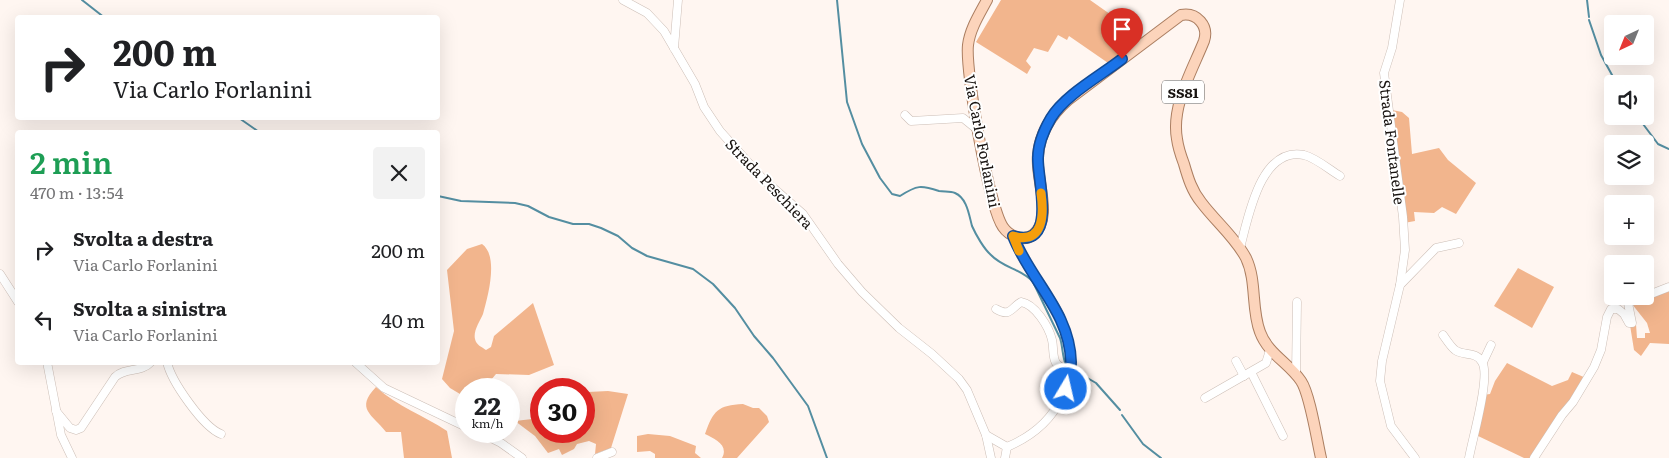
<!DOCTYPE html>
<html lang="it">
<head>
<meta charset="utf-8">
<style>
	:root { --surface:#fff; --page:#f2f2f2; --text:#202124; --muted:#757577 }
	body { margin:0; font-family:Literata,serif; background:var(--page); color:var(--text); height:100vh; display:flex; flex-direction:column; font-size:19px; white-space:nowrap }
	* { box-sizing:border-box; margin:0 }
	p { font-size:16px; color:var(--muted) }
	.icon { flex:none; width:28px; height:28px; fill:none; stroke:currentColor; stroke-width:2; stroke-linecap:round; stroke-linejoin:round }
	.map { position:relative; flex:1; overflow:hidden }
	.drawer { position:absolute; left:15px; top:130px; width:425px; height:235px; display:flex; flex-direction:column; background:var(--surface); border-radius:5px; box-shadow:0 5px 20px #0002 }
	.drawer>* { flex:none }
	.banner { position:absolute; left:15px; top:15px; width:425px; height:105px; border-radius:5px; box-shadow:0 5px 20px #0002; background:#fff; color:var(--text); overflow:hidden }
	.needle { width:32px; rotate:223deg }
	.fabs { position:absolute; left:1604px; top:15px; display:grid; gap:10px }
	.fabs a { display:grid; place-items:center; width:50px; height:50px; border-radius:5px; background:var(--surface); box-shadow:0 5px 20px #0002; font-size:25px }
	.speed { position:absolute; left:455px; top:378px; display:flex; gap:10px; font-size:25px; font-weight:700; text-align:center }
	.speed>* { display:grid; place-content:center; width:65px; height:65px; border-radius:50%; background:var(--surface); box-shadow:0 5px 20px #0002; line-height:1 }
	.speed small { font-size:12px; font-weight:400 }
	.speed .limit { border:8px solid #d22; background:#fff; color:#111 }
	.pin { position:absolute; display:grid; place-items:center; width:42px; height:42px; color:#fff; margin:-51px -21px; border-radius:50% 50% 50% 0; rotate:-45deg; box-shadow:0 0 5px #0007 }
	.pin .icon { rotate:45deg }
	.me { position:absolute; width:55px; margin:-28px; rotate:9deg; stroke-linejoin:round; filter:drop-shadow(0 0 4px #0008) }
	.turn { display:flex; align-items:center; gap:18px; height:105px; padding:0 15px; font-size:22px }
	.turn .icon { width:65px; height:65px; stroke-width:2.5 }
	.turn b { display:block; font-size:35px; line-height:42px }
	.round { display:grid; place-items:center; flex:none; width:52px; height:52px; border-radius:5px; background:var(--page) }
	.head { display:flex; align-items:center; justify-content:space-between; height:85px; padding:0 15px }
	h1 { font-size:30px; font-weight:600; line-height:38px; color:#1e9e55 }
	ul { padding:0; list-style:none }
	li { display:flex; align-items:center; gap:15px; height:70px; padding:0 15px }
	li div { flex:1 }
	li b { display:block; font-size:19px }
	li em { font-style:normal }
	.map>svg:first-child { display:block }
	.green { fill:#f2b58d }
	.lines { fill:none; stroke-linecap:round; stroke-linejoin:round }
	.stream { stroke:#548ea1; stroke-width:2 }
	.minor-casing { stroke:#ccbeb6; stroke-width:9 }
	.major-casing { stroke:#ab7e61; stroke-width:12 }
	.minor { stroke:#fff; stroke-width:8 }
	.major { stroke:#fcd4bb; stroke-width:10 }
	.route-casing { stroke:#114b97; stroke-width:12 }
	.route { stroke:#1a73e8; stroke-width:9 }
	.slow { stroke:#f59e0b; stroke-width:9 }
	.labels { text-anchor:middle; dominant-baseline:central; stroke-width:4; stroke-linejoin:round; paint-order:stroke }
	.shield { fill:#fff; stroke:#5d5a58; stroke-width:1 }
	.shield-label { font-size:14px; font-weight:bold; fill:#181310 }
	.street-label { font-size:15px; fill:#181310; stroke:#fff }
</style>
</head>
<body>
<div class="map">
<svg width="1669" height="458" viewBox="0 0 1669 458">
	<rect width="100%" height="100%" fill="#fff6f1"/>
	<g class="green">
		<path d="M1001,0H1090L1134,31L1121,39L1132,50L1111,65L1069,36L1067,40L1058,35L1048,52L1034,48L1026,61L1031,67L1027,74L976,42Z"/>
		<path d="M1392,110L1402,112L1409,118L1412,154L1439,148L1448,160L1476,183L1456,214L1442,207L1434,213L1414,212L1415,221L1404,223Z"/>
		<path d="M482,244C499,256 488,296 483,314C480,321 473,331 475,339C476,345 482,347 486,350L491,347L494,336L533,303L554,365L529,375L496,374L491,380L488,389H466V395L460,394L450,388L442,379L454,331L447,270L467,249Z"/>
		<path d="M1518,268L1554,287L1532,328L1494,306Z"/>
		<path d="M1669,289V344L1650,343L1641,356L1634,350L1630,325L1636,324L1637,338H1645V333H1650L1647,323L1632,304Z"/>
		<path d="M1507,363L1552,386L1568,380L1572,372L1586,378L1533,458H1524L1476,435L1483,395L1490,394L1495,381Z"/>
		<path d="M376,387C398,407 423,415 447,431L452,458H404L401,432H386C372,414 355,409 376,387Z"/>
		<path d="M608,391L628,394L611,448L595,454L596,444L589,441L577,444L574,449L562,455L559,449L548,453L535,436L515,421L541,418V431H584V401L589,399L588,392Z"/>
		<path d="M743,404L753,408H759L767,416L769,422L737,458H722C729,445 715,439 705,434C713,411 718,405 743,404Z"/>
		<path d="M648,434L670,436L696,446L695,453L701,458H655V454L650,451L637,452V436Z"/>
	</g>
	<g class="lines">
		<g class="stream">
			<path d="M82,0L105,18"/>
			<path d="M837,0L847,102L862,144L880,178L892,194L900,196C917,185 921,185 939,191C944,192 950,191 955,193C967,198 969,215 972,226C976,235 984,249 991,255C1003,268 1022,269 1033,282L1060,338C1063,347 1062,356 1066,365"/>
			<path d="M1587,0L1589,17"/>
			<path d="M1589,20L1601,55L1617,84"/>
			<path d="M1637,116L1658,144L1669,149"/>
			<path d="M239,118L259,132"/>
			<path d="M438,196L461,201L515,203L528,206L549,217L573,224H589L601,228L618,236L632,248L647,256L693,269L713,284L735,308L754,336L773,358L808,406L827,458"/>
			<path d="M1077,372L1096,383L1120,410"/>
			<path d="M1122,415L1143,444L1161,458"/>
		</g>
		<g class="minor-casing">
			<g id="minor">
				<path d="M623,0L647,13L664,31L695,84L704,107L720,131L763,179L803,214L838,264L862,292L899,328L932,354L959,379L967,390L986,435L991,458"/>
				<path d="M1400,0L1392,48L1384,73L1403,217L1405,250L1400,285"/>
				<path d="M674,48L678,0"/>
				<path d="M905,115L911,121L963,118L979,131"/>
				<path d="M1240,248C1248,219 1260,146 1304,155C1316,158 1330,170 1340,176"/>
				<path d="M0,274L18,302"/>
				<path d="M996,309C1010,317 1010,309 1021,302C1035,304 1049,327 1052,340C1054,348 1052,356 1056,363L1061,368L1070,369"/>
				<path d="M1443,335C1446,339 1450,346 1455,350C1463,356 1476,351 1482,362C1491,376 1472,440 1469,458"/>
				<path d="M1236,361L1244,376"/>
				<path d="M47,362L61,435L72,458"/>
				<path d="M167,362C171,381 203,427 221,434"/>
				<path d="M355,362L384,388L466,427"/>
				<path d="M1483,362L1491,345"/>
				<path d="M1251,372L1283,436"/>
				<path d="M1296,375L1297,302"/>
				<path d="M1205,398L1266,363L1270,350"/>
				<path d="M56,411L70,428L76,430L81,428L115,377C125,367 141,373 151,362"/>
				<path d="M477,431L501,443L522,458"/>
				<path d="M986,435L1007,447"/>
				<path d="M1007,447C1059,425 1081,379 1064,326C1056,299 1032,279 1020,254C1017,249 1016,242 1013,236"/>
				<path d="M597,458L612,452"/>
				<path d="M1005,458L1007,447"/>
				<path d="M1415,458L1391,426L1380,381L1382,361L1400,285L1436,248L1459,243"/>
				<path d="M1534,458L1562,415L1573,402L1594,367L1601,350L1607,317L1611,309H1618L1624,314L1629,323H1632L1628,303L1669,287"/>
			</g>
		</g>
		<g class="major-casing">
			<path id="major" d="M987,0C979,15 970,29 968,45C965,71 989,207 1003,227C1009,236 1023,242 1033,235C1054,218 1035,178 1038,155C1040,133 1052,114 1068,100L1181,15C1197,12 1209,26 1204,41C1192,71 1171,106 1177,139C1178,147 1181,156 1184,164C1188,178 1192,191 1201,202C1215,221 1235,237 1246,258C1257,281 1251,309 1260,332C1268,354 1289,363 1301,381C1310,394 1317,441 1321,458"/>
		</g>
		<use href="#minor" class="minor"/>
		<use href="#major" class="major"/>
	</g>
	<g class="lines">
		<g class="route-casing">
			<path id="route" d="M1066,389C1068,381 1071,371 1071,362C1070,312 1030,280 1013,236C1059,250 1037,179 1038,158C1038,144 1044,130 1051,118C1065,95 1100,76 1122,59"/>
		</g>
		<use href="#route" class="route"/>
		<path class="slow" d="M1019,251L1013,236C1044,245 1044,214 1041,193"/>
	</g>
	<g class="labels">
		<rect class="shield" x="1162" y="80.5" width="42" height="23" rx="4"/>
		<g class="shield-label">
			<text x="1183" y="92">SS81</text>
		</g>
		<g class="street-label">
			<text transform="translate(983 141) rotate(79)">Via Carlo Forlanini</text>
			<text transform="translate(1393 142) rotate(83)">Strada Fontanelle</text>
			<text transform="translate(770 183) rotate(46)">Strada Peschiera</text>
		</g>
	</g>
</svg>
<div class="fabs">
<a><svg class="needle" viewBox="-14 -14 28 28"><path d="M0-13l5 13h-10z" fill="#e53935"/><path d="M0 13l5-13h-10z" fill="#757577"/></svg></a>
<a><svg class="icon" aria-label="sound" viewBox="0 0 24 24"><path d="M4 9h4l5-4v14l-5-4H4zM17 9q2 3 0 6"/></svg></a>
<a><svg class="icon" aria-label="layers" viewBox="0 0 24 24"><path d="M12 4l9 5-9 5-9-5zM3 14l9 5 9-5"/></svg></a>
<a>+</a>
<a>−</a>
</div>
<div class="speed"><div>22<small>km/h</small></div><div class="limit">30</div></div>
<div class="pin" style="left:1122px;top:59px;background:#d93025"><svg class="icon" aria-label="arrive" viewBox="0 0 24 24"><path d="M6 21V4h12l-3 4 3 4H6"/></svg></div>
<svg class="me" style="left:1066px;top:389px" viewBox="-20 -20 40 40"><circle r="17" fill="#1a73e8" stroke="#fff" stroke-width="3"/><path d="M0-11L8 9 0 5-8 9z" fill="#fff"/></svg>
<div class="banner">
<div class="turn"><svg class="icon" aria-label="right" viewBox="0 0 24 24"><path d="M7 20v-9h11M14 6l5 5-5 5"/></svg><div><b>200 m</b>Via Carlo Forlanini</div></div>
</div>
<section class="drawer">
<div class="head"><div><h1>2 min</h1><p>470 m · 13:54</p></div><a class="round"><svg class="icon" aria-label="close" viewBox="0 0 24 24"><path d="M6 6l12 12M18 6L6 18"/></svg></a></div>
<ul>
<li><svg class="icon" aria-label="right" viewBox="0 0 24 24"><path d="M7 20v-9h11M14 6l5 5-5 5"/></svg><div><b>Svolta a destra</b><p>Via Carlo Forlanini</p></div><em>200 m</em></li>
<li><svg class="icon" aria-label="left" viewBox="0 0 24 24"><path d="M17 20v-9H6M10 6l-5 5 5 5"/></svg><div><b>Svolta a sinistra</b><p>Via Carlo Forlanini</p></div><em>40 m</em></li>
</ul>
</section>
</div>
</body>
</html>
